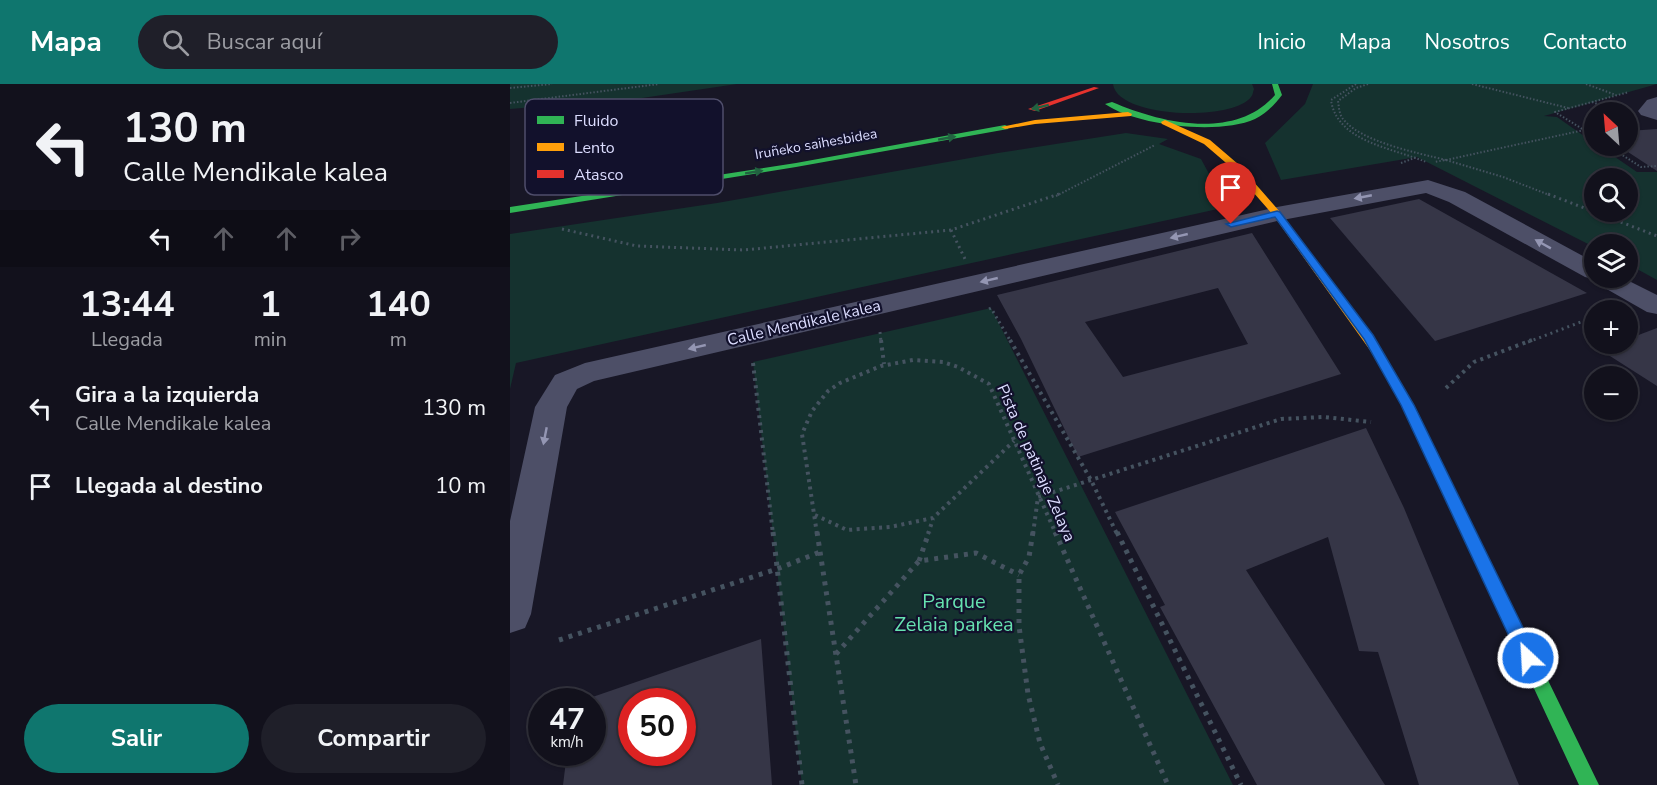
<!DOCTYPE html>
<html lang="es">
<head>
<meta charset="utf-8">
<style>
	:root { --surface:#12111c; --page:#1f1f29; --text:#f1f3f6; --muted:#9c9da3; --line:#31313b; --accent:#0f766e }
	body { margin:0; font-family:"Nunito Sans",sans-serif; background:var(--page); color:var(--text); height:100vh; display:flex; flex-direction:column; font-size:22px; white-space:nowrap }
	* { box-sizing:border-box; margin:0 }
	p { font-size:20px; color:var(--muted) }
	.icon { flex:none; width:33px; height:33px; fill:none; stroke:currentColor; stroke-width:2; stroke-linecap:round; stroke-linejoin:round }
	.map { position:relative; flex:1; overflow:hidden }
	.details { display:flex; flex-direction:column; background:var(--surface); width:510px }
	.details>* { flex:none }
	.hud { background:#12111c; color:var(--text); overflow:hidden }
	.needle { width:39px; rotate:334deg }
	.tools { position:absolute; left:1074px; top:18px; display:grid; gap:12px }
	.tools a { display:grid; place-items:center; width:54px; height:54px; border-radius:50%; background:var(--surface); box-shadow:0 2px 4px #0004,0 0 0 2px var(--line); font-size:30px }
	.speed { position:absolute; left:18px; top:604px; display:flex; gap:12px; font-size:30px; font-weight:700; text-align:center }
	.speed>* { display:grid; place-content:center; width:78px; height:78px; border-radius:50%; background:var(--surface); box-shadow:0 2px 4px #0004,0 0 0 2px var(--line); line-height:1 }
	.speed small { font-size:15px; font-weight:400 }
	.speed .limit { border:9px solid #d22; background:#fff; color:#111 }
	.pin { position:absolute; display:grid; place-items:center; width:51px; height:51px; color:#fff; margin:-62px -26px; border-radius:50% 50% 50% 0; rotate:-45deg; box-shadow:0 0 6px #0007 }
	.pin .icon { rotate:45deg }
	.me { position:absolute; width:66px; margin:-33px; rotate:335deg; stroke-linejoin:round; filter:drop-shadow(0 0 4px #0008) }
	.turn { display:flex; align-items:center; gap:21px; height:126px; padding:0 24px; font-size:27px }
	.turn .icon { width:78px; height:78px; stroke-width:2.5 }
	.turn b { display:block; font-size:42px; line-height:51px }
	.lanes { display:flex; align-items:center; height:57px; padding:0 24px; background:#0003; justify-content:center; gap:30px; direction:ltr }
	.lanes .off { opacity:.35 }
	.eta { display:flex; justify-content:space-evenly; align-items:center; height:102px; text-align:center }
	.eta b { font-size:36px; font-weight:700; line-height:42px }
	.action { display:flex; gap:12px; margin-top:auto; padding:12px 24px }
	.action a { flex:1; height:69px; border-radius:36px; background:var(--accent); color:#fff; font-size:24px; font-weight:700; line-height:69px; text-align:center }
	.action a+a { background:var(--page); color:var(--text) }
	ul { padding:0; list-style:none }
	li { display:flex; align-items:center; gap:18px; height:78px; padding:0 24px }
	li div { flex:1 }
	li b { display:block; font-size:22px }
	li em { font-style:normal }
	header { display:flex; align-items:center; gap:36px; box-sizing:border-box; height:84px; padding:0 30px; background:var(--accent); color:#fff }
	header strong { font-size:28px }
	nav { display:flex; gap:33px; margin-inline-start:auto; font-size:21px }
	.search { width:420px; height:54px; background:var(--page); display:flex; align-items:center; gap:15px; box-sizing:border-box; padding:0 21px; border-radius:33px; color:var(--muted); font-size:22px }
	main { display:flex; flex:1; min-height:0 }
	.map>svg:first-child { display:block }
	.green { fill:#15322f; fill-rule:evenodd }
	.building { fill:#363647; fill-rule:evenodd }
	.lines { fill:none; stroke-linecap:round; stroke-linejoin:round }
	.path-far3 { stroke:#455360; stroke-width:2; stroke-dasharray:1.5 2; stroke-linecap:butt }
	.path-far2 { stroke:#455360; stroke-width:3; stroke-dasharray:2 4; stroke-linecap:butt }
	.path-far1 { stroke:#455360; stroke-width:4; stroke-dasharray:3 4.5; stroke-linecap:butt }
	.path { stroke:#455360; stroke-width:5; stroke-dasharray:4 6; stroke-linecap:butt }
	.street { fill:#4d4f67; fill-rule:evenodd }
	.fast { fill:#30b455; fill-rule:evenodd }
	.slow { fill:#ff9f0a; fill-rule:evenodd }
	.jam { fill:#e5322d; fill-rule:evenodd }
	.oneway { fill:#216240 }
	.oneway2 { fill:#9496b3 }
	.route { fill:#1a73e8; stroke:#114b97; stroke-width:1.5 }
	.labels { text-anchor:middle; dominant-baseline:central; stroke-width:4.5; stroke-linejoin:round; paint-order:stroke }
	.far-street-label { font-size:14px; fill:#dcddff; stroke:#12112c }
	.street-label { font-size:16px; fill:#dcddff; stroke:#12112c }
	.near-park-label { font-size:20px; fill:#66e1b0; stroke:#12112c }
	.key { fill:#12112c; stroke:#4f4e6b; stroke-width:1.5 }
	.key-label { font-size:16px; fill:#dcddff }
</style>
</head>
<body>
<header>
<strong>Mapa</strong>
<div class="search"><svg class="icon" aria-label="search" viewBox="0 0 24 24"><circle cx="10" cy="10" r="6"/><path d="M15 15l6 6"/></svg>Buscar aquí</div>
<nav><a>Inicio</a><a>Mapa</a><a>Nosotros</a><a>Contacto</a></nav>
</header>
<main>
<section class="details">
<div class="hud">
<div class="turn"><svg class="icon" aria-label="left" viewBox="0 0 24 24"><path d="M17 20v-9H6M10 6l-5 5 5 5"/></svg><div><b>130 m</b>Calle Mendikale kalea</div></div>
<div class="lanes"><svg class="icon" aria-label="left" viewBox="0 0 24 24"><path d="M17 20v-9H6M10 6l-5 5 5 5"/></svg><svg class="icon off" aria-label="ahead" viewBox="0 0 24 24"><path d="M12 20V5M6 11l6-6 6 6"/></svg><svg class="icon off" aria-label="ahead" viewBox="0 0 24 24"><path d="M12 20V5M6 11l6-6 6 6"/></svg><svg class="icon off" aria-label="right" viewBox="0 0 24 24"><path d="M7 20v-9h11M14 6l5 5-5 5"/></svg></div>
</div>
<div class="eta">
<div><b>13:44</b><p>Llegada</p></div>
<div><b>1</b><p>min</p></div>
<div><b>140</b><p>m</p></div>
</div>
<ul>
<li><svg class="icon" aria-label="left" viewBox="0 0 24 24"><path d="M17 20v-9H6M10 6l-5 5 5 5"/></svg><div><b>Gira a la izquierda</b><p>Calle Mendikale kalea</p></div><em>130 m</em></li>
<li><svg class="icon" aria-label="arrive" viewBox="0 0 24 24"><path d="M6 21V4h12l-3 4 3 4H6"/></svg><div><b>Llegada al destino</b></div><em>10 m</em></li>
</ul>
<div class="action"><a>Salir</a><a>Compartir</a></div>
</section>
<div class="map">
<svg width="1147" height="701" viewBox="0 0 1147 701">
	<rect width="100%" height="100%" fill="#181726"/>
	<g class="green">
		<path d="M0,0H227L132,14L0,25Z"/>
		<path d="M603,0H742L744,5C743,7 743,11 741,13C722,38 607,34 603,0Z"/>
		<path d="M803,0H1147L1034,32L1047,33L1084,59V62H1089L1127,88H1147V196L1118,180V160H1084V163L907,73L771,96L755,59L795,20ZM1118,94V128H1084V94Z"/>
		<path d="M616,49L658,55L649,60L691,75L717,123L6,279L0,305V150L207,119L488,69Z"/>
		<path d="M481,224L723,701H292L243,278Z"/>
	</g>
	<g class="building">
		<path d="M1147,45V87L1118,68V47Z"/>
		<path d="M909,115L1077,209L925,257L820,134Z"/>
		<path d="M742,149L831,290L568,373L511,255L487,211ZM708,204L738,260L613,293L575,238Z"/>
		<path d="M1147,244V302L1089,265L1105,260H1118V255Z"/>
		<path d="M856,344L894,424L1009,701H909L868,568L849,567L818,453L736,486L875,701H747L650,523L655,521L605,428Z"/>
		<path d="M251,555L262,701H53L57,669H82V618H68ZM122,618H172V669H122Z"/>
	</g>
	<g class="lines">
		<g class="path-far3">
			<path d="M846,0L821,16C827,58 883,64 916,78"/>
			<path d="M858,0L846,4L828,17C829,23 829,30 833,35C851,58 908,69 936,76L924,78"/>
			<path d="M962,0L1058,24"/>
			<path d="M1076,0L1106,11"/>
			<path d="M0,4L42,0"/>
			<path d="M1082,18L1108,28"/>
			<path d="M0,19L149,0"/>
			<path d="M1074,46L1084,52"/>
			<path d="M1098,62L1131,83L1147,82"/>
			<path d="M936,76L1074,46L1045,28L1119,8"/>
			<path d="M936,76L993,93L1042,112"/>
			<path d="M891,79L907,73"/>
			<path d="M546,112L645,61"/>
		</g>
		<g class="path-far2">
			<path d="M1038,110L1147,152"/>
			<path d="M52,145L127,162L234,166L441,146L549,110"/>
			<path d="M441,146L455,175"/>
			<path d="M479,225L481,224L501,258"/>
			<path d="M370,248L371,258"/>
			<path d="M1018,258L1084,233"/>
		</g>
		<g class="path-far1">
			<path d="M371,256L374,280"/>
			<path d="M500,256L581,396L607,450"/>
			<path d="M243,279L263,450"/>
			<path d="M936,304L964,278L1022,256"/>
			<path d="M305,431L337,446L380,443L423,434L504,357"/>
			<path d="M307,450L292,350L302,327L318,307L330,299L371,282L403,276L433,278L448,283L479,300L546,450"/>
			<path d="M418,450L423,435"/>
			<path d="M523,450L528,413L771,335L814,333L861,338"/>
		</g>
		<g class="path">
			<path d="M263,448L292,701"/>
			<path d="M307,448L346,701"/>
			<path d="M523,448L519,473L509,491V542L518,610L530,659L548,701"/>
			<path d="M545,448L658,701"/>
			<path d="M607,448L731,701"/>
			<path d="M409,477L419,448"/>
			<path d="M49,556L267,485L310,468"/>
			<path d="M326,570L409,477L466,469L509,491"/>
		</g>
		<g class="street">
			<path d="M1147,13V36L1131,31L1128,27L1137,16Z"/>
			<path d="M918,96L955,108L1084,178V194H1113L1147,211V230L1137,228L1086,199L1083,195L1075,193L939,118L916,109L767,137L84,297L67,305L57,323L21,530L15,544L0,549V437L25,323L45,291L75,279L767,123Z"/>
		</g>
		<g class="fast">
			<path d="M762,0H768L772,11C764,21 757,29 745,35C709,51 627,42 595,20L602,18C651,39 725,57 765,11Z"/>
			<path d="M495,41L499,43L498,45L286,83L0,129V123L286,79Z"/>
			<path d="M866,262L870,263L904,321L1089,701H1069L892,321L860,266Z"/>
		</g>
		<g class="slow">
			<path d="M618,28L622,30L621,32L525,40L495,45L491,43L525,36Z"/>
			<path d="M655,36L700,56L728,80L770,128L870,263L872,266L870,269H862L764,132L722,84L694,60L652,40L651,38Z"/>
		</g>
		<path class="jam" d="M584,3L589,4L525,27L518,25Z"/>
	</g>
	<defs><path id="oneway-solid" d="M-6-.8H1V-3.2L6.5 0L1 3.2V.8H-6Z" transform="scale(1.5)"/></defs>
	<g class="oneway">
		<use href="#oneway-solid" transform="translate(530 23) rotate(166)"/>
		<use href="#oneway-solid" transform="translate(437 54) rotate(-10)"/>
		<use href="#oneway-solid" transform="translate(244 88) rotate(-9)"/>
	</g>
	<g class="oneway2">
		<use href="#oneway-solid" transform="translate(853 113) rotate(169)"/>
		<use href="#oneway-solid" transform="translate(669 152) rotate(167)"/>
		<use href="#oneway-solid" transform="translate(1033 160) rotate(-151)"/>
		<use href="#oneway-solid" transform="translate(479 196) rotate(167)"/>
		<use href="#oneway-solid" transform="translate(187 263) rotate(167)"/>
		<use href="#oneway-solid" transform="translate(35 352) rotate(101)"/>
	</g>
	<path class="route" d="M767,127L770,128L863,251L904,321L1025,568L1027,574L1025,580L1018,583L1012,580L891,321L854,255L765,133L721,143L716,140Z"/>
	<g class="labels">
		<g class="far-street-label">
			<text transform="translate(306 60) rotate(-10)">Iruñeko saihesbidea</text>
		</g>
		<g class="street-label">
			<text transform="translate(294 239) rotate(-13)">Calle Mendikale kalea</text>
			<text transform="translate(526 379) rotate(66)">Pista de patinaje Zelaya</text>
		</g>
		<g class="near-park-label">
			<text x="444" y="517">Parque<tspan x="444" dy="23">Zelaia parkea</tspan></text>
		</g>
	</g>
	<rect x="15" y="15" width="198" height="96" rx="9" class="key"/>
	<rect x="27" y="32" width="27" height="8" fill="#30b455"/>
	<rect x="27" y="59" width="27" height="8" fill="#ff9f0a"/>
	<rect x="27" y="86" width="27" height="8" fill="#e5322d"/>
	<g class="key-label">
		<text x="64" y="42">Fluido</text>
		<text x="64" y="69">Lento</text>
		<text x="64" y="96">Atasco</text>
	</g>
</svg>
<div class="tools">
<a><svg class="needle" viewBox="-14 -14 28 28"><path d="M0-13l5 13h-10z" fill="#e53935"/><path d="M0 13l5-13h-10z" fill="#9c9da3"/></svg></a>
<a><svg class="icon" aria-label="search" viewBox="0 0 24 24"><circle cx="10" cy="10" r="6"/><path d="M15 15l6 6"/></svg></a>
<a><svg class="icon" aria-label="layers" viewBox="0 0 24 24"><path d="M12 4l9 5-9 5-9-5zM3 14l9 5 9-5"/></svg></a>
<a>+</a>
<a>−</a>
</div>
<div class="speed"><div>47<small>km/h</small></div><div class="limit">50</div></div>
<div class="pin" style="left:721px;top:140px;background:#d93025"><svg class="icon" aria-label="arrive" viewBox="0 0 24 24"><path d="M6 21V4h12l-3 4 3 4H6"/></svg></div>
<svg class="me" style="left:1018px;top:574px" viewBox="-20 -20 40 40"><circle r="17" fill="#1a73e8" stroke="#fff" stroke-width="3"/><path d="M0-11L8 9 0 5-8 9z" fill="#fff"/></svg>
</div>
</main>
</body>
</html>
